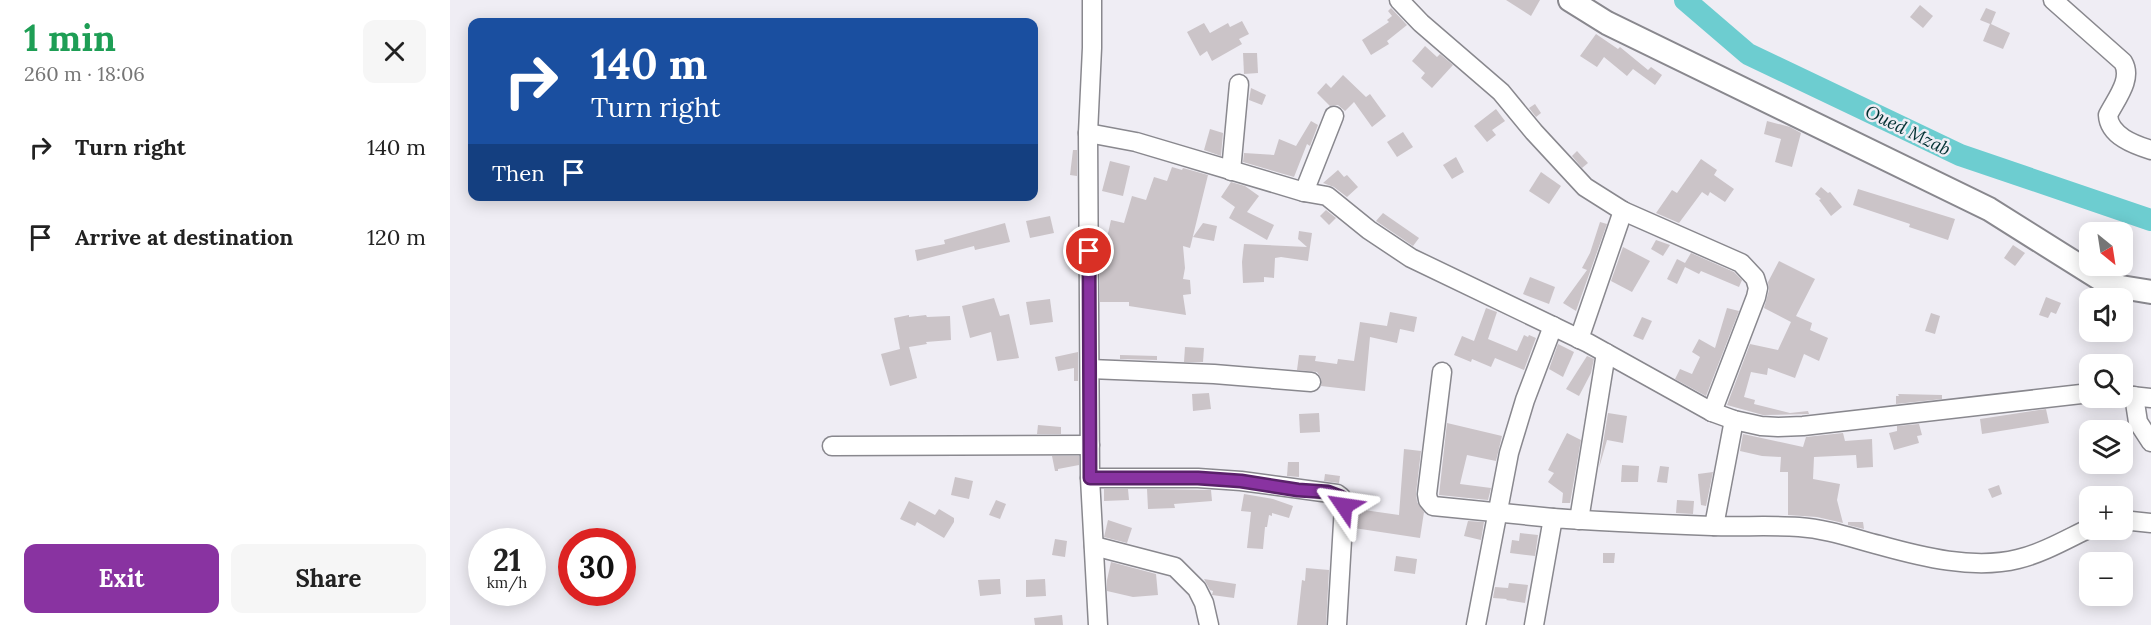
<!DOCTYPE html>
<html lang="en">
<head>
<meta charset="utf-8">
<style>
	:root { --surface:#fff; --page:#f6f6f6; --text:#222; --muted:#767676; --accent:#8933a1 }
	body { margin:0; font-family:Lora,serif; background:var(--page); color:var(--text); height:100vh; display:flex; flex-direction:column; font-size:22px; white-space:nowrap }
	* { box-sizing:border-box; margin:0 }
	p { font-size:20px; color:var(--muted) }
	.icon { flex:none; width:33px; height:33px; fill:none; stroke:currentColor; stroke-width:2; stroke-linecap:round; stroke-linejoin:round }
	.map { position:relative; flex:1; overflow:hidden }
	.sheet { display:flex; flex-direction:column; background:var(--surface); width:450px }
	.sheet>* { flex:none }
	.guide { position:absolute; left:18px; top:18px; width:570px; height:183px; border-radius:12px; box-shadow:0 3px 15px #0003; background:#1a4fa0; color:#fff; overflow:hidden }
	.needle { width:39px; rotate:150deg }
	.tools { position:absolute; left:1629px; top:222px; display:grid; gap:12px }
	.tools a { display:grid; place-items:center; width:54px; height:54px; border-radius:12px; background:var(--surface); box-shadow:0 3px 15px #0003; font-size:30px }
	.speed { position:absolute; left:18px; top:528px; display:flex; gap:12px; font-size:30px; font-weight:700; text-align:center }
	.speed>* { display:grid; place-content:center; width:78px; height:78px; border-radius:50%; background:var(--surface); box-shadow:0 3px 15px #0003; line-height:1 }
	.speed small { font-size:15px; font-weight:400 }
	.speed .limit { border:9px solid #d22; background:#fff; color:#111 }
	.pin { position:absolute; display:grid; place-items:center; width:51px; height:51px; color:#fff; margin:-26px; border:3px solid #fff; border-radius:50%; box-shadow:0 2px 6px #0007 }
	.me { position:absolute; width:66px; margin:-33px; rotate:302deg; stroke-linejoin:round; filter:drop-shadow(0 0 4px #0008) }
	.turn { display:flex; align-items:center; gap:21px; height:126px; padding:0 24px; font-size:27px }
	.turn .icon { width:78px; height:78px; stroke-width:2.5 }
	.turn b { display:block; font-size:42px; line-height:51px }
	.then { display:flex; align-items:center; height:57px; padding:0 24px; background:#0003; gap:12px; font-size:22px }
	.round { display:grid; place-items:center; flex:none; width:63px; height:63px; border-radius:12px; background:var(--page) }
	.headline { display:flex; align-items:center; justify-content:space-between; height:102px; padding:0 24px }
	h1 { font-size:36px; font-weight:700; line-height:45px; color:#1e9e55 }
	.primary-button { display:flex; gap:12px; margin-top:auto; padding:12px 24px }
	.primary-button a { flex:1; height:69px; border-radius:12px; background:var(--accent); color:#fff; font-size:24px; font-weight:700; line-height:69px; text-align:center }
	.primary-button a+a { background:var(--page); color:var(--text) }
	ul { padding:0; list-style:none }
	li { display:flex; align-items:center; gap:18px; height:90px; padding:0 24px }
	li div { flex:1 }
	li b { display:block; font-size:22px }
	li em { font-style:normal }
	main { display:flex; flex:1; min-height:0 }
	.map>svg:first-child { display:block }
	.lines { fill:none; stroke-linecap:round; stroke-linejoin:round }
	.river { stroke:#6dcdd0; stroke-width:22 }
	.building { fill:#cbc4c8 }
	.minor-casing { stroke:#89888e; stroke-width:21 }
	.major-casing { stroke:#89888e; stroke-width:26 }
	.minor { stroke:#fff; stroke-width:18 }
	.major { stroke:#fff; stroke-width:22 }
	.route-casing { stroke:#592169; stroke-width:15 }
	.route { stroke:#8933a1; stroke-width:10 }
	.labels { text-anchor:middle; dominant-baseline:central; stroke-width:5; stroke-linejoin:round; paint-order:stroke }
	.water-label { font-size:18px; font-style:italic; fill:#003032; stroke:#efedf4 }
</style>
</head>
<body>
<main>
<section class="sheet">
<div class="headline"><div><h1>1 min</h1><p>260 m · 18:06</p></div><a class="round"><svg class="icon" aria-label="close" viewBox="0 0 24 24"><path d="M6 6l12 12M18 6L6 18"/></svg></a></div>
<ul>
<li><svg class="icon" aria-label="right" viewBox="0 0 24 24"><path d="M7 20v-9h11M14 6l5 5-5 5"/></svg><div><b>Turn right</b></div><em>140 m</em></li>
<li><svg class="icon" aria-label="arrive" viewBox="0 0 24 24"><path d="M6 21V4h12l-3 4 3 4H6"/></svg><div><b>Arrive at destination</b></div><em>120 m</em></li>
</ul>
<div class="primary-button"><a>Exit</a><a>Share</a></div>
</section>
<div class="map">
<svg width="1701" height="625" viewBox="0 0 1701 625">
	<rect width="100%" height="100%" fill="#efedf4"/>
	<g class="lines">
		<path class="river" d="M1235,0L1298,54L1510,155L1701,220"/>
	</g>
	<g class="building">
		<path d="M1056,0H1090L1081,16Z"/>
		<path d="M1470,5L1483,16L1473,28L1460,17Z"/>
		<path d="M941,8L957,25L937,41L939,44L921,55L912,40L939,22L937,20L942,16L938,11Z"/>
		<path d="M1536,8L1546,12L1541,24L1560,33L1553,49L1533,41L1540,24L1530,20Z"/>
		<path d="M792,21L799,34L789,39L792,44L762,61L757,51L750,56L737,32L754,23L760,33L778,23L780,27Z"/>
		<path d="M1146,34L1168,49L1170,47L1198,70L1201,67L1212,75L1205,85L1183,69L1177,76L1154,57L1147,67L1130,56Z"/>
		<path d="M975,46L987,57L990,54L1003,65L982,88L971,78L975,73L962,61Z"/>
		<path d="M793,53H807L808,73L794,74Z"/>
		<path d="M893,75L916,97L920,94L936,116L922,127L904,102L895,111L888,105L880,106L867,93L876,83L881,88Z"/>
		<path d="M801,88L816,95L812,105L799,100Z"/>
		<path d="M1085,104L1091,113L1086,117L1079,108Z"/>
		<path d="M1046,109L1055,121L1042,130L1046,135L1037,142L1024,126Z"/>
		<path d="M861,121L868,125L860,146L857,144L844,177L793,162L794,153L824,155L829,139L846,146Z"/>
		<path d="M1317,121L1340,127L1351,133L1342,167L1325,162L1331,139L1314,134Z"/>
		<path d="M760,129L773,133L771,156L754,150Z"/>
		<path d="M953,132L963,147L947,157L937,142Z"/>
		<path d="M623,150H627V176L620,175Z"/>
		<path d="M1127,151L1138,163L1132,168L1122,156Z"/>
		<path d="M1006,157L1014,172L1002,179L993,165Z"/>
		<path d="M1251,159L1267,170L1264,175L1284,189L1275,202L1260,192L1258,196L1252,192L1229,223L1206,213L1222,190L1227,193Z"/>
		<path d="M660,161L680,166L673,196L652,191Z"/>
		<path d="M722,167L732,170L733,168L758,175L740,248L733,246L735,268L733,279L740,280L741,294L733,295L736,315L679,306V302H650V251H654L661,220L674,223L682,196L696,200L704,177L717,181Z"/>
		<path d="M888,170L894,177L897,175L908,187L897,197L884,187L873,183Z"/>
		<path d="M1091,172L1111,186L1099,204L1079,191Z"/>
		<path d="M781,182L795,186L809,196L797,212L824,225L817,240L779,218L785,207L771,197Z"/>
		<path d="M1371,187L1378,193L1380,192L1392,207L1381,216L1369,200L1371,199L1365,194Z"/>
		<path d="M1408,189L1505,219L1498,240L1459,227L1460,224L1403,205Z"/>
		<path d="M876,210L886,218L879,225L870,216Z"/>
		<path d="M933,213L969,238L963,246L926,221Z"/>
		<path d="M600,216L604,233L580,238L576,221Z"/>
		<path d="M1150,222L1157,224L1126,311L1113,303L1137,270L1132,268L1140,253Z"/>
		<path d="M555,223L560,242L525,250L524,246L467,261L465,250L495,244L494,240Z"/>
		<path d="M753,223L767,226L764,241L743,237Z"/>
		<path d="M849,231L862,233L858,261L831,257L825,258L824,278L814,277V282L793,283L792,262L794,244L857,247L848,239Z"/>
		<path d="M1206,240L1220,245L1213,256L1201,249Z"/>
		<path d="M1563,245L1575,253L1565,266L1554,258Z"/>
		<path d="M1173,247L1200,261L1182,292L1161,281Z"/>
		<path d="M1241,253L1284,272L1292,280L1289,287L1251,271L1249,274L1235,267L1227,284L1217,279L1227,259L1235,263Z"/>
		<path d="M1329,261L1365,279L1346,316L1362,323L1360,330L1378,338L1369,361L1354,354L1345,378L1318,368L1317,375L1301,372L1294,397L1305,400L1304,404L1340,413L1358,411L1359,414L1313,415L1277,405L1300,344L1328,350L1341,322L1314,308L1319,290L1318,282Z"/>
		<path d="M1080,277L1105,287L1099,304L1073,294Z"/>
		<path d="M1596,297L1611,303L1606,314L1601,312L1598,318L1589,315Z"/>
		<path d="M544,298L550,316L559,314L569,358L547,361L541,332L520,338L512,306Z"/>
		<path d="M600,299L603,322L580,325L576,302Z"/>
		<path d="M1036,308L1047,312L1038,339L1067,351L1074,335L1078,337L1079,335L1086,338L1074,370L1045,358L1041,367L1022,359L1021,362L1004,355L1012,336L1024,341Z"/>
		<path d="M1277,308L1289,311L1256,396L1225,379L1230,369L1242,374L1250,357L1242,352L1249,339L1265,348Z"/>
		<path d="M940,312L967,317L964,332L950,329L947,343L920,337L915,391L871,386V378L867,372L847,370L849,355L866,356L865,361L887,364L888,359L904,361L910,322L937,326Z"/>
		<path d="M1481,313L1490,316L1485,334L1475,331Z"/>
		<path d="M459,315V317L476,315L477,317L500,316L501,340L476,342L477,344L459,347L467,378L440,386L431,354L450,349L444,318Z"/>
		<path d="M1192,317L1202,321L1193,340L1183,336Z"/>
		<path d="M1108,344L1124,352L1113,377L1099,369Z"/>
		<path d="M735,347L754,348L753,362H734Z"/>
		<path d="M628,352V381H624V368L608,371L605,357Z"/>
		<path d="M670,355L707,356V360L670,359Z"/>
		<path d="M1137,356L1144,359L1141,373L1129,396L1116,389Z"/>
		<path d="M759,393L761,409L743,411L742,394Z"/>
		<path d="M1448,394L1492,395V399L1446,404V396H1449Z"/>
		<path d="M1596,409L1599,423L1532,434L1530,419Z"/>
		<path d="M869,413L870,432L850,433L849,414Z"/>
		<path d="M1158,413L1177,416L1173,443L1157,440L1149,468Z"/>
		<path d="M997,423L1052,436L1046,461L1017,455L1010,484L1041,488L1038,500L989,495Z"/>
		<path d="M1469,424L1472,435L1467,436L1469,443L1444,450L1439,433L1447,431V426Z"/>
		<path d="M588,425L611,427V434H587Z"/>
		<path d="M1117,433L1131,440L1120,503H1112L1113,493L1098,482L1104,473L1098,470Z"/>
		<path d="M1393,433L1395,441L1422,439L1423,467L1407,468L1406,455L1364,457L1363,479L1390,484L1387,500L1393,523L1367,517L1338,515V472H1330L1331,457L1312,456L1290,451L1293,434L1353,447L1356,437Z"/>
		<path d="M954,449L971,451L966,493L967,502L974,512L970,538L904,528L907,509L949,515Z"/>
		<path d="M629,456V465L608,469V471H605L602,456Z"/>
		<path d="M838,462H849V477L837,476Z"/>
		<path d="M1172,465L1189,466L1188,482H1171Z"/>
		<path d="M1210,466L1219,467L1217,483L1207,482Z"/>
		<path d="M1263,472L1256,506L1251,505L1248,474Z"/>
		<path d="M875,474L890,476L889,483L874,481Z"/>
		<path d="M505,477L523,481L519,499L501,495Z"/>
		<path d="M1549,485L1552,494L1542,498L1538,489Z"/>
		<path d="M654,489H678L679,500L654,501Z"/>
		<path d="M697,489L761,490L762,501L724,504L725,508L698,509Z"/>
		<path d="M794,494L823,499L843,506L839,518L822,513V516L819,515L817,527H815L813,549L797,548L801,512L791,511Z"/>
		<path d="M546,500L556,504L550,519L539,515Z"/>
		<path d="M1227,500L1244,501L1243,514L1226,513Z"/>
		<path d="M459,501L485,515L489,509L504,518V522L494,538L467,522L465,526L450,519Z"/>
		<path d="M658,520L682,528L677,543L654,537Z"/>
		<path d="M1018,521L1034,522L1031,540L1014,536Z"/>
		<path d="M1398,522H1413L1414,529L1398,525Z"/>
		<path d="M1070,533L1088,535L1085,556L1060,553L1062,540L1069,541Z"/>
		<path d="M605,539L617,541L615,557L602,555Z"/>
		<path d="M1153,553H1165L1164,563H1153Z"/>
		<path d="M946,556L967,559L965,574L944,571Z"/>
		<path d="M661,562L706,574L708,595L683,597L657,591V580Z"/>
		<path d="M856,568L879,570L876,625H847L852,580L855,581Z"/>
		<path d="M550,579L551,594L530,596L528,580Z"/>
		<path d="M595,579L596,596L576,597V580Z"/>
		<path d="M754,579L786,584L784,598L762,595L763,591L760,590Z"/>
		<path d="M1059,583L1078,585L1075,603L1056,600L1057,599L1043,598L1045,587L1058,588Z"/>
		<path d="M612,615L613,625H585L584,618Z"/>
	</g>
	<g class="lines">
		<g class="minor-casing">
			<g id="minor">
				<path d="M642,0V48L638,133L640,478L648,625"/>
				<path d="M949,0L971,23L1051,92L1084,132L1135,187L1173,211L1291,263L1305,278L1308,288L1306,297L1262,412"/>
				<path d="M1603,0L1673,62C1683,79 1666,99 1658,115C1659,136 1685,145 1701,150"/>
				<path d="M638,133L686,142L854,192L877,196L919,230L961,258L1138,343L1262,412L1284,420L1311,426L1328,427L1353,426L1640,393"/>
				<path d="M781,171L789,84"/>
				<path d="M854,192L884,116"/>
				<path d="M1129,339L1173,211"/>
				<path d="M640,369L764,374L861,382"/>
				<path d="M992,372L977,494L978,500L983,506L1103,518"/>
				<path d="M1672,395L1701,398"/>
				<path d="M1684,396L1688,422L1701,442"/>
				<path d="M382,446L640,445"/>
				<path d="M640,478H748L791,481L887,494L891,497L894,506L887,625"/>
				<path d="M1129,520L1156,353"/>
				<path d="M1672,520L1701,523"/>
				<path d="M1264,526L1284,420"/>
				<path d="M644,546L725,567L747,589L754,603L759,625"/>
				<path d="M1026,625L1059,453L1075,400L1103,326"/>
				<path d="M1084,625L1103,518C1156,522 1209,524 1262,526C1291,527 1320,525 1349,527C1377,529 1402,538 1429,545C1472,557 1524,570 1568,559C1593,553 1617,539 1640,528"/>
			</g>
		</g>
		<g class="major-casing">
			<path id="major" d="M1120,0L1157,23L1539,209L1652,280L1671,287L1701,292"/>
		</g>
		<use href="#minor" class="minor"/>
		<use href="#major" class="major"/>
	</g>
	<g class="lines">
		<g class="route-casing">
			<path id="route" d="M639,251L640,478H748L791,481L848,490L878,492L891,497L894,506"/>
		</g>
		<use href="#route" class="route"/>
	</g>
	<g class="labels">
		<g class="water-label">
			<text transform="translate(1458 130) rotate(26)">Oued Mzab</text>
		</g>
	</g>
</svg>
<div class="tools">
<a><svg class="needle" viewBox="-14 -14 28 28"><path d="M0-13l5 13h-10z" fill="#e53935"/><path d="M0 13l5-13h-10z" fill="#767676"/></svg></a>
<a><svg class="icon" aria-label="sound" viewBox="0 0 24 24"><path d="M4 9h4l5-4v14l-5-4H4zM17 9q2 3 0 6"/></svg></a>
<a><svg class="icon" aria-label="search" viewBox="0 0 24 24"><circle cx="10" cy="10" r="6"/><path d="M15 15l6 6"/></svg></a>
<a><svg class="icon" aria-label="layers" viewBox="0 0 24 24"><path d="M12 4l9 5-9 5-9-5zM3 14l9 5 9-5"/></svg></a>
<a>+</a>
<a>−</a>
</div>
<div class="speed"><div>21<small>km/h</small></div><div class="limit">30</div></div>
<div class="pin" style="left:639px;top:251px;background:#d93025"><svg class="icon" aria-label="arrive" viewBox="0 0 24 24"><path d="M6 21V4h12l-3 4 3 4H6"/></svg></div>
<svg class="me" style="left:894px;top:506px" viewBox="-20 -20 40 40"><path d="M0-17L14 15 0 8-14 15z" fill="#8933a1" stroke="#fff" stroke-width="4"/></svg>
<div class="guide">
<div class="turn"><svg class="icon" aria-label="right" viewBox="0 0 24 24"><path d="M7 20v-9h11M14 6l5 5-5 5"/></svg><div><b>140 m</b>Turn right</div></div>
<div class="then">Then<svg class="icon" aria-label="arrive" viewBox="0 0 24 24"><path d="M6 21V4h12l-3 4 3 4H6"/></svg></div>
</div>
</div>
</main>
</body>
</html>
